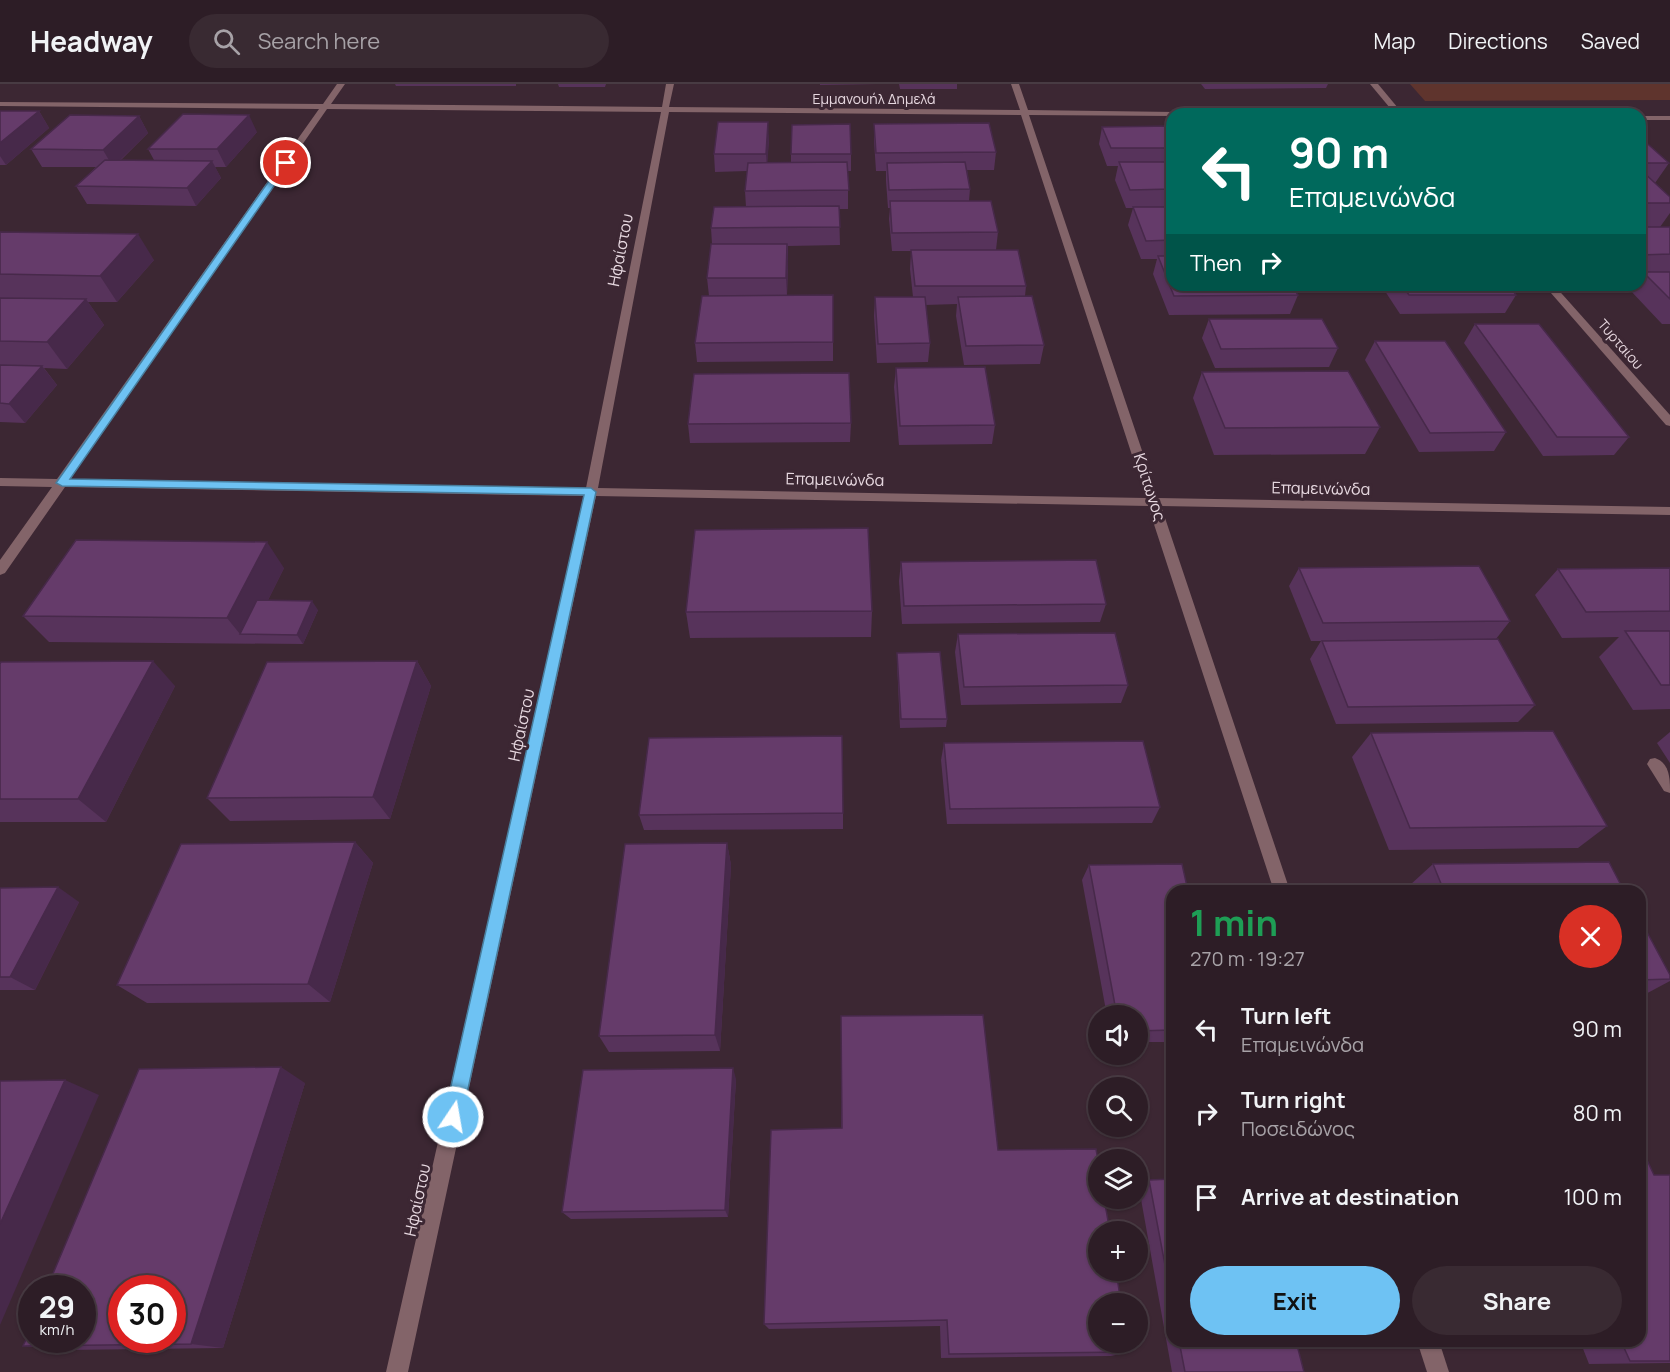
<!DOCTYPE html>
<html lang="en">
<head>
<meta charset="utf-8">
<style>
	:root { --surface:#2d1d26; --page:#392a32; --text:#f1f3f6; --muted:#a7a2a7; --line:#483b43; --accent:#6ec2f3 }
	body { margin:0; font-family:Manrope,sans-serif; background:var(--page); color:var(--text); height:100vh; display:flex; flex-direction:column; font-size:22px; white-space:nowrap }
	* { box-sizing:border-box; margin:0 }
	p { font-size:20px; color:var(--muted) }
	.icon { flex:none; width:33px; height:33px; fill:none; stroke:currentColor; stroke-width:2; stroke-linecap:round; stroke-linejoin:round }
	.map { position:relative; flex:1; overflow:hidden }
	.side { position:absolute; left:1166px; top:801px; width:480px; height:462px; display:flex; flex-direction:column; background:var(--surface); border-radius:18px; box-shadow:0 2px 4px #0004,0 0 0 2px var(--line) }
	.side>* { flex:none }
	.guide { position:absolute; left:1166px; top:24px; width:480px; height:183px; border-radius:18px; box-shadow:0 2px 4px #0004,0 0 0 2px var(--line); background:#00695c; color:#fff; overflow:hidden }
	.controls { position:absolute; left:1088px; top:921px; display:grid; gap:12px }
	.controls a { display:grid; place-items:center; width:60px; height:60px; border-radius:50%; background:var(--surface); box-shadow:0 2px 4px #0004,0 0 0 2px var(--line); font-size:30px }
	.speed { position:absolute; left:18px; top:1191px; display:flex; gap:12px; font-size:30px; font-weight:700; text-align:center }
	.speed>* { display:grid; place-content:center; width:78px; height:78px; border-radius:50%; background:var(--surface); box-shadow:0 2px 4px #0004,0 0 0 2px var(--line); line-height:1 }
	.speed small { font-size:15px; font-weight:400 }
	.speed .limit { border:9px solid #d22; background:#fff; color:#111 }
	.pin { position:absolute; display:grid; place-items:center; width:51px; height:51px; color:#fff; margin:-26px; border:3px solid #fff; border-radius:50%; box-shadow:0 2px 6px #0007 }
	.me { position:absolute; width:66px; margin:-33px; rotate:12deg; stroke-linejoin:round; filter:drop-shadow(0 0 4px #0008) }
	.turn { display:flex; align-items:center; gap:21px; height:126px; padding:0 24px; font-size:27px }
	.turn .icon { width:78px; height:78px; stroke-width:2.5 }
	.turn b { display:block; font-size:42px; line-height:51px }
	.then { display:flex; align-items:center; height:57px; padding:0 24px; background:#0003; gap:12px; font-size:22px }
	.round { display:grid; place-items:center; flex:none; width:63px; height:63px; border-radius:32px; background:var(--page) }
	.head { display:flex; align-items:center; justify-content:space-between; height:102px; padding:0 24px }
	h1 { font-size:36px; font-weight:700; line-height:45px; color:#1e9e55 }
	.cta { display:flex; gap:12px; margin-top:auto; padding:12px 24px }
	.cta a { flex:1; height:69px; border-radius:36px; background:var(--accent); color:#111; font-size:24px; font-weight:700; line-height:69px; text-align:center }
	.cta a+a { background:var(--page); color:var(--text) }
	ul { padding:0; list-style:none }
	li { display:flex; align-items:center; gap:18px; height:84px; padding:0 24px }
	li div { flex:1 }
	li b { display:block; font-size:22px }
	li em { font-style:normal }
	header { display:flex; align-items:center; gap:36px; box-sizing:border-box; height:84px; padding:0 30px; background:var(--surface); border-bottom:2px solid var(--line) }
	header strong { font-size:28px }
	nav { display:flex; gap:33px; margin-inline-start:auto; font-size:21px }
	.search { width:420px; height:54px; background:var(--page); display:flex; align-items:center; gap:15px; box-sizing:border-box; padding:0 21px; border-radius:33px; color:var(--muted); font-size:22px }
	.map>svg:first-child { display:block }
	.green { fill:#5f342d }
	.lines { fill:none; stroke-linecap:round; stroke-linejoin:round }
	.minor { fill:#836469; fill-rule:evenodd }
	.wall { fill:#57335b }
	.shaded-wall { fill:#47294a }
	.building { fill:#653b6a; stroke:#47294a; stroke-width:1.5; fill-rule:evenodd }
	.route { fill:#6ec2f3; stroke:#487e9e; stroke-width:1.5 }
	.labels { text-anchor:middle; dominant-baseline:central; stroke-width:6; stroke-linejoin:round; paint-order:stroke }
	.far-street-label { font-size:14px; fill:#e7d8e0; stroke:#3c2733 }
	.street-label { font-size:16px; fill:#e7d8e0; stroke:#3c2733 }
</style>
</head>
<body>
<header>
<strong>Headway</strong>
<div class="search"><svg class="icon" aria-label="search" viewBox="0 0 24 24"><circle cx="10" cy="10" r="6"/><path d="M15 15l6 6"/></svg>Search here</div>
<nav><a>Map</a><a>Directions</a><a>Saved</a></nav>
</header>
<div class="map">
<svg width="1670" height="1288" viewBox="0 0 1670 1288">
	<rect width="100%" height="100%" fill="#3c2733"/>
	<path class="green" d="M1410,0H1670V16L1425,17Z"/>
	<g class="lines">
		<g class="minor">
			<path d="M337,0H345L331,20L662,23L666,0H674L669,23L1020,26L1011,0H1019L1028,26L1175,28L1176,30H1172V32L1029,31L1158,414L1670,423V431L1161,422L1290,807H1274L1148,422L596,412L408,1288H386L584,412L65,403L5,489L0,491V476L52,403L0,402V394L57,395L319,25L0,22V18L323,20ZM327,25L661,28L586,404L70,395ZM669,28L1021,31L1146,414L598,404Z"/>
			<path d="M1370,0H1378L1403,30H1395Z"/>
			<rect x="1640" y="32" width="30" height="4"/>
			<path d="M1544,201H1554L1670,331V342L1666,341Z"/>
			<path d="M1655,674C1670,679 1670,695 1670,709L1664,707L1647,680L1650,675Z"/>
			<path d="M1417,1257H1439L1449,1288H1427Z"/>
		</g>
	</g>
	<g class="wall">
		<path d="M395,0H516V2H396Z"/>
		<path d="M558,0H606L605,3H559Z"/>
		<path d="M820,0H877L820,1Z"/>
		<path d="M899,0H957V5H900Z"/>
		<path d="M1201,0H1328L1326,4L1205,5Z"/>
		<path d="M0,27H39L49,44L6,81H0Z"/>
		<path d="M139,32L148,49L121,76H154L148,65L257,48L226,83H215L221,94L196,122L87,120L76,102L96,83H42L31,65Z"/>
		<path d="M874,40L996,68L994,86H967L970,105L969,117L998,148L996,166L1026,202L1025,212L1044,261L1040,280L964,281L956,232L957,220L925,221L930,259L928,278L877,279L874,232L875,213H913L910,185L911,167H892L889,135L890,124H888L886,97V87H876L874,57Z"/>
		<path d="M1172,42V201L1298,211L1290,230L1169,231L1153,190L1157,175H1141L1128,141L1133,124H1126L1115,96L1118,82H1107L1099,60L1102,43Z"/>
		<path d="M1640,53L1669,79L1655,99L1670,113V129L1660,143H1670V240H1662L1630,206L1634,201H1640V193L1643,189H1640Z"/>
		<path d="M769,55L767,79L791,78V70H851V87H848V125H839L840,161L788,162V178L787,211H833V277L697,278L695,259L709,212L707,194L712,160L711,144L746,123L745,107L747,87L715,88L714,70Z"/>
		<path d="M0,148L154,176L117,218H88L104,241L67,285L44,284L57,301L25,339L0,338Z"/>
		<path d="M1381,201H1509L1516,211L1505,229L1400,230Z"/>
		<path d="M1209,235L1338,264L1329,283L1215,284L1202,254Z"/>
		<path d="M1475,240L1629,353L1614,371L1543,372L1464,259Z"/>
		<path d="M1375,257L1506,348L1494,367L1419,368L1365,276Z"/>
		<path d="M896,284L995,341L992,360L899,361L894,303Z"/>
		<path d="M1202,288L1380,343L1365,370L1214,371L1193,314Z"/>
		<path d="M851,339L850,358L690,359L688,340Z"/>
		<path d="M901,478L1106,520L1100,538L902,540L899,497Z"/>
		<path d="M284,484L268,516L318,526L303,560L49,558L23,532Z"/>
		<path d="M1299,484L1510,537L1496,555L1535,621L1518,638L1336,640L1310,575L1321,557H1311L1289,502Z"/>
		<path d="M1670,484V625L1633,626L1599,573L1619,553L1562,554L1535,511L1558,485Z"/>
		<path d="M872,527L871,553L690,554L686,528Z"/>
		<path d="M958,550L1128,601L1121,619L961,621L955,568Z"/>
		<path d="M897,569L947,635L946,643L900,644L897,578Z"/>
		<path d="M417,577L431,602L390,735L230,737L207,714Z"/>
		<path d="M0,580L175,602L106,738H0Z"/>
		<path d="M1670,648V679L1657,659Z"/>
		<path d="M1371,649L1607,742L1578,764L1389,766L1352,673Z"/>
		<path d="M944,659L1160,723L1152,739L947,740L941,676Z"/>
		<path d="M843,729V745L644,746L639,731Z"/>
		<path d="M355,758L373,779L330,918L147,919L117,901Z"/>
		<path d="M727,759L731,781L720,967L609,968L599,952Z"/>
		<path d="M1433,780L1624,807H1412L1410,801Z"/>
		<path d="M1089,781L1172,807V958H1137V932H1107L1082,796Z"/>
		<path d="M0,804L79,818L35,906H0Z"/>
		<path d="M1640,835L1670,891V897L1640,913Z"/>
		<path d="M841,932L998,1066L1129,1268L1111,1272L941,1274L940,1242L769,1245L764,1240L841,1044Z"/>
		<path d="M736,995L728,1133L571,1135L562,1128Z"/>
		<path d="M305,999L223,1264L65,1266L23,1262Z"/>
		<path d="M1654,1091H1670V1279L1589,1280L1580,1257H1640Z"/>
		<path d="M1172,1095V1257H1296L1304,1288H1172L1139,1104L1149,1096Z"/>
	</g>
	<g class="shaded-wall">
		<path d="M39,27L49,44L6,81L0,72V59Z"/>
		<path d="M249,31L257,48L226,83L217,65Z"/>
		<path d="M139,32L148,49L113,83L103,66Z"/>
		<path d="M768,38L769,55L767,87L766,70Z"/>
		<path d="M212,77L221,94L196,122L187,104Z"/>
		<path d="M138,150L154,176L117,218L100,192Z"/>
		<path d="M787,160L788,178L787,212L786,194Z"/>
		<path d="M86,215L104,241L67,285L47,258Z"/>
		<path d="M42,282L57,301L25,339L9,320Z"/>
		<path d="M267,458L284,484L251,550H240L227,534Z"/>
		<path d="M312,517L318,526L303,560L297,551Z"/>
		<path d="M153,577L175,602L106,738L78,715Z"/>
		<path d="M417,577L431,602L390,735L373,713Z"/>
		<path d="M355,758L373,779L330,918L308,900Z"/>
		<path d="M727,759L731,781L720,967L715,951Z"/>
		<path d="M58,803L79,818L35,906L10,893Z"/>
		<path d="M281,983L305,999L223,1264L191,1260Z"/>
		<path d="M733,984L736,995L728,1133L725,1126Z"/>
		<path d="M65,996L99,1011L0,1241V1140Z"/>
	</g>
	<g class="building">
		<path d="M0,27H39L0,59Z"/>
		<path d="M183,30L249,31L217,65H148Z"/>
		<path d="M70,31L139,32L103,66L31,65Z"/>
		<path d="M718,38H768L766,70H714Z"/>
		<path d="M989,39L996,68L876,69L874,40Z"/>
		<path d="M850,40L851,70H791L792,41Z"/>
		<path d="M1172,42V64H1111L1102,43Z"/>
		<path d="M1640,53L1669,79H1640Z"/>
		<path d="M105,76L212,77L187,104L76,102Z"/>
		<path d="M847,78L849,106L745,107L748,79Z"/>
		<path d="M965,78L970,105L889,106L887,79Z"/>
		<path d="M1119,78H1172V105L1130,106Z"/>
		<path d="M1640,86H1641L1670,113V119H1640Z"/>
		<path d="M890,117H991L998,148L892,149Z"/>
		<path d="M839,122L840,143L711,144L714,123Z"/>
		<path d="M1133,123H1172V156L1146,157Z"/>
		<path d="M1640,143H1670V170L1640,171Z"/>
		<path d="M0,148L138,150L100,192L0,190Z"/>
		<path d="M711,160H787L786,194H707Z"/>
		<path d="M911,166H1018L1026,202H915Z"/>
		<path d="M1158,172H1172V201H1292L1298,211L1174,212Z"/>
		<path d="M1643,188H1670V215Z"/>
		<path d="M1402,201H1509L1516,211H1409Z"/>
		<path d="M833,211V258L695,259L702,212Z"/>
		<path d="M1032,212L1044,261L966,262L958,213Z"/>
		<path d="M875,213H925L930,259L878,260Z"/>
		<path d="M0,214L86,215L47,258L0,257Z"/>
		<path d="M1209,235H1322L1338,264L1221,265Z"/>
		<path d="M1475,240H1539L1629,353H1557Z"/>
		<path d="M1375,257H1445L1506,348L1430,349Z"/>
		<path d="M0,281L42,282L9,320L0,319Z"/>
		<path d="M985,283L995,341L900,342L896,284Z"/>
		<path d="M1348,287L1380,343L1225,344L1202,288Z"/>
		<path d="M849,289L851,339L688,340L694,290Z"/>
		<path d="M868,444L872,527L686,528L695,446Z"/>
		<path d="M76,456L267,458L227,534L23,532Z"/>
		<path d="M1096,476L1106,520L904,522L901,478Z"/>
		<path d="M1479,482L1510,537L1323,539L1299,484Z"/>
		<path d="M1670,484V527L1586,528L1558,485Z"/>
		<path d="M257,516L312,517L297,551L240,550Z"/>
		<path d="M1625,547H1670V601H1661Z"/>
		<path d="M1115,549L1128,601L964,603L958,550Z"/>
		<path d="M1498,555L1535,621L1348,623L1322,557Z"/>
		<path d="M940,568L947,635H901L897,569Z"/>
		<path d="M153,577L78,715H0V580L1,578Z"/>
		<path d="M417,577L373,713L207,714L267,578Z"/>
		<path d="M1553,647L1607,742L1410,744L1371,649Z"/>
		<path d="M842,652L843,729L639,731L649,654Z"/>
		<path d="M1143,657L1160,723L950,725L944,659Z"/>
		<path d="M355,758L308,900L117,901L181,760Z"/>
		<path d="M727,759L715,951L599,952L625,760Z"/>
		<path d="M1609,778L1624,807H1444L1433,780Z"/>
		<path d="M1182,780L1188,807H1172V946L1137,947V932H1117L1089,781Z"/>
		<path d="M58,803L10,893H0V804Z"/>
		<path d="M1640,835L1670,891V895L1640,896Z"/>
		<path d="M983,931L998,1066L1096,1065L1098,1076V1114H1104L1110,1148H1098V1186H1116L1121,1220H1098V1258H1127L1129,1268L949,1270L947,1236L764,1240L771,1046L842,1044L841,932Z"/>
		<path d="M281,983L191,1260L23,1262L32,1243V1256H82V1204H47L139,985ZM122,1204H172V1256H122Z"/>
		<path d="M733,984L725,1126L562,1128L583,986Z"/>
		<path d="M65,996L0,1140V997Z"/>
		<path d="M1640,1061L1654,1091H1670V1277H1630L1621,1257H1640Z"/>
		<path d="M1172,1095V1218L1149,1096Z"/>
		<path d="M1179,1257H1296L1304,1288H1185Z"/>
	</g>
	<path class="route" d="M283,77L290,79L70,395L591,404L596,408L462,1033L460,1039L453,1042L447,1039L444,1033L584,411L62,402L56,399Z"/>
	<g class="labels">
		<g class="far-street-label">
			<text x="874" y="14">Εμμανουήλ Δημελά</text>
			<text transform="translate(1621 260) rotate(49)">Τυρταίου</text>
		</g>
		<g class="street-label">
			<text transform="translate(620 166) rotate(-79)">Ηφαίστου</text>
			<text transform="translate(835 395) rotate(1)">Επαμεινώνδα</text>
			<text transform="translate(1150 403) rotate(72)">Κρίτωνος</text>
			<text transform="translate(1321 404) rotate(1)">Επαμεινώνδα</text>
			<text transform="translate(521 641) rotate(-78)">Ηφαίστου</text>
			<text transform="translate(417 1116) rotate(-78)">Ηφαίστου</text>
		</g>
	</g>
</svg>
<div class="controls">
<a><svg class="icon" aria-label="sound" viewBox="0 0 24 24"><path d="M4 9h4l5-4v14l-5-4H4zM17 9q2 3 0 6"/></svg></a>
<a><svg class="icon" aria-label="search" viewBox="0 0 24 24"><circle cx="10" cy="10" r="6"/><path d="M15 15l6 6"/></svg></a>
<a><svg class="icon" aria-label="layers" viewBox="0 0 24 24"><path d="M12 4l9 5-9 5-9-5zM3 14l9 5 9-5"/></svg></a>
<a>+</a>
<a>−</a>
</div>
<div class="speed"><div>29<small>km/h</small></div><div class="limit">30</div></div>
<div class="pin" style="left:286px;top:79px;background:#d93025"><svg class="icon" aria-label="arrive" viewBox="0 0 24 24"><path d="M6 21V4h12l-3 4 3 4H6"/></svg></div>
<svg class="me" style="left:453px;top:1033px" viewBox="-20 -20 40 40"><circle r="17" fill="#6ec2f3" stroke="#fff" stroke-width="3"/><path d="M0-11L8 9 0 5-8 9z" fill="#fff"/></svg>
<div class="guide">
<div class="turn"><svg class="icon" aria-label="left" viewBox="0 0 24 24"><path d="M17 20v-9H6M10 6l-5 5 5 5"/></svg><div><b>90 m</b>Επαμεινώνδα</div></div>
<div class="then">Then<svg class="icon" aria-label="right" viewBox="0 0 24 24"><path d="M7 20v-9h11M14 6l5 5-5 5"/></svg></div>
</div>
<section class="side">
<div class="head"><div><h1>1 min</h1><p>270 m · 19:27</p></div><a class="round" style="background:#d93025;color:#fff"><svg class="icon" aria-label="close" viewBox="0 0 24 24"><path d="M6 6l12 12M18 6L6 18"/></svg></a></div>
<ul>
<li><svg class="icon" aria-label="left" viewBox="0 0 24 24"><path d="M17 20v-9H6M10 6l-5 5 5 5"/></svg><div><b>Turn left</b><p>Επαμεινώνδα</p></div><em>90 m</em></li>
<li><svg class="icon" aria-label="right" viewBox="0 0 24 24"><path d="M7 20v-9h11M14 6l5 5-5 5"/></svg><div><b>Turn right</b><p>Ποσειδώνος</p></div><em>80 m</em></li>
<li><svg class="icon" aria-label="arrive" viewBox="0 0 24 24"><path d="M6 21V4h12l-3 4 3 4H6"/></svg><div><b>Arrive at destination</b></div><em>100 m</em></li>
</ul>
<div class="cta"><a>Exit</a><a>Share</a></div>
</section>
</div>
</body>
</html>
